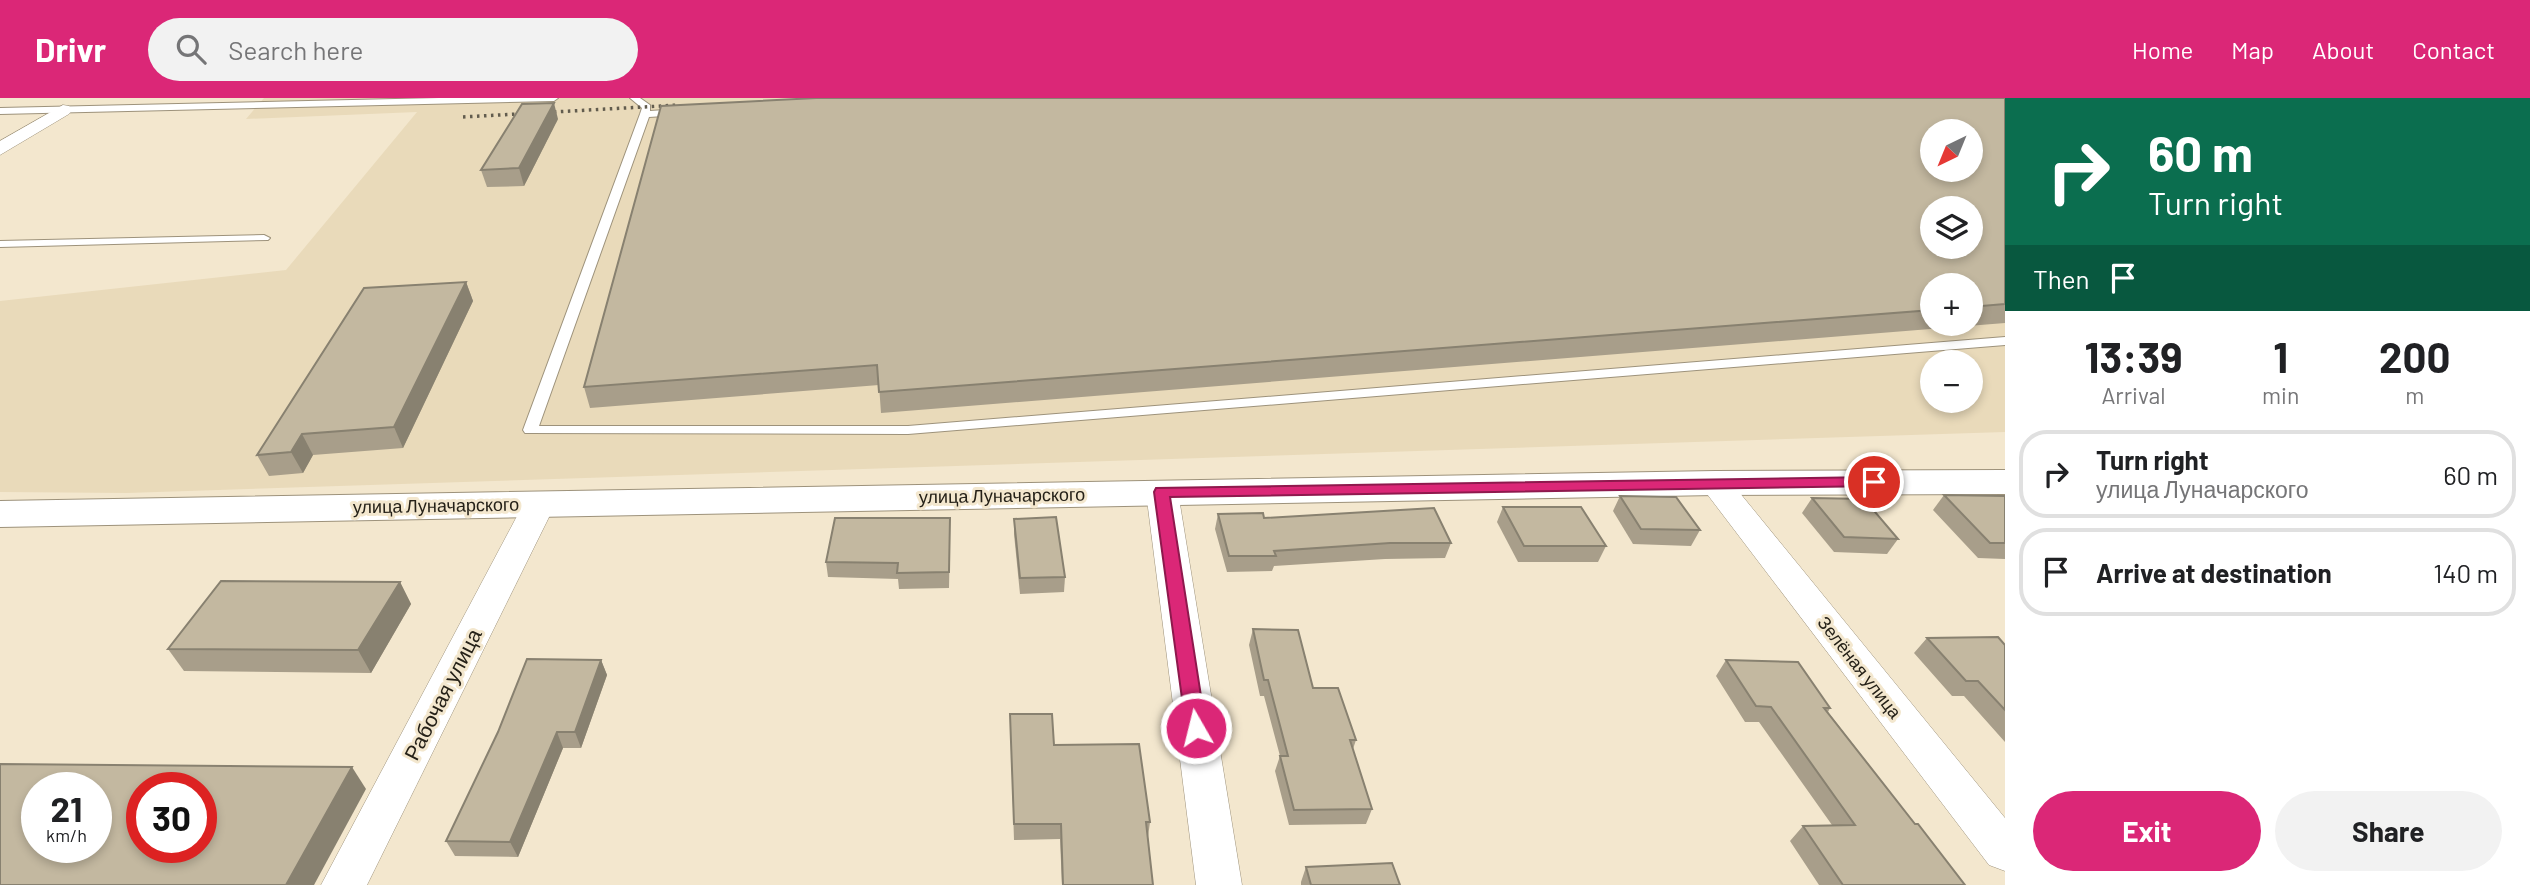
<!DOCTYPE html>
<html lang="en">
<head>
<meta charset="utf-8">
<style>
	:root { --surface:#fff; --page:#f2f2f2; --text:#202124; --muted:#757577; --line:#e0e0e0; --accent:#db2777 }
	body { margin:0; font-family:Barlow,sans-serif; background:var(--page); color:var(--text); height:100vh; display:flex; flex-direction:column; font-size:26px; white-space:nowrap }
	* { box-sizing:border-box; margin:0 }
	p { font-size:23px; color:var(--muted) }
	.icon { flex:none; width:38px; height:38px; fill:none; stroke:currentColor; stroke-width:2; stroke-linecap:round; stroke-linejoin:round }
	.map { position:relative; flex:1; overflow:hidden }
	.panel { display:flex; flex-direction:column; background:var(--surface); width:525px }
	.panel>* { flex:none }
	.hud { background:#0b6e4f; color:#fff; overflow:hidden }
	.needle { width:46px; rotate:223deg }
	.buttons { position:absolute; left:1920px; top:21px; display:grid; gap:14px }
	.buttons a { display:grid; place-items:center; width:63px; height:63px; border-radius:50%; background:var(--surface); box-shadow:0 4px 10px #0003; font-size:35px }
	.speed { position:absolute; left:21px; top:674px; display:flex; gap:14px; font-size:35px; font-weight:700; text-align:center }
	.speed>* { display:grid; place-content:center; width:91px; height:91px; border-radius:50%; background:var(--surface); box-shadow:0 4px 10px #0003; line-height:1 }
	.speed small { font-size:18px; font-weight:400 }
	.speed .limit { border:10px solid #d22; background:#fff; color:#111 }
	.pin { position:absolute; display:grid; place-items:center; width:60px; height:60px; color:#fff; margin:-30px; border:4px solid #fff; border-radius:50%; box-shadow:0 2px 7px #0007 }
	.me { position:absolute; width:77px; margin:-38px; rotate:352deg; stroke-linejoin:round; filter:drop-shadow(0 0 5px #0008) }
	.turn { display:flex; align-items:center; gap:24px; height:147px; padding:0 28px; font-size:32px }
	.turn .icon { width:91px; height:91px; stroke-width:2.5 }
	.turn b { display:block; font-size:49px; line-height:60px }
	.then { display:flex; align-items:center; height:66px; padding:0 28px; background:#0003; gap:14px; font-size:26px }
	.eta { display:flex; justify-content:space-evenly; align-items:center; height:119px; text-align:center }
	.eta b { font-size:42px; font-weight:700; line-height:49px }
	.button { display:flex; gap:14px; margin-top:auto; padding:14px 28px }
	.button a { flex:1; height:80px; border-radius:42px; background:var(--accent); color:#fff; font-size:28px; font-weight:700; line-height:80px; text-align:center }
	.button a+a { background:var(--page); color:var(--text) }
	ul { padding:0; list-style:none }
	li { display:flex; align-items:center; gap:21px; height:88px; margin:0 14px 10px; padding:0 14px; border:4px solid var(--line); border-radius:28px }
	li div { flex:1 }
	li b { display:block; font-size:26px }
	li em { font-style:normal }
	header { display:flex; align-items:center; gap:42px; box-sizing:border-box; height:98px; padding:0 35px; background:var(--accent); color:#fff }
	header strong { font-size:33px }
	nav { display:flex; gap:38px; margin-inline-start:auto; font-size:24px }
	.search { width:490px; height:63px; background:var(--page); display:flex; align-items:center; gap:18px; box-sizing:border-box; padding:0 24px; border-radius:38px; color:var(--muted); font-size:26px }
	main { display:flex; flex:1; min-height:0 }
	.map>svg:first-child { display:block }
	.built { fill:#e9daba; fill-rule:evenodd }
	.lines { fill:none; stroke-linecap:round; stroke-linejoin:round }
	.lane-casing { stroke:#9d927b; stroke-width:2 }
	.street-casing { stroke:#9d927b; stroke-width:1 }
	.secondary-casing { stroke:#9d927b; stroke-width:2 }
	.lane { fill:#fff; fill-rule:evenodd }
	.street { fill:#fff; fill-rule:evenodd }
	.secondary { fill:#fff; fill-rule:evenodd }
	.rail { stroke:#625c4e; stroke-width:3.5; stroke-dasharray:2.5 4.5; stroke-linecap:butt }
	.wall { fill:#a89e8a; fill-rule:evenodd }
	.shaded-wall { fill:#888170 }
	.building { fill:#c3b8a0; stroke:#888170; stroke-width:2; fill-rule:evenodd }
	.route { fill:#db2777; stroke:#8e194d; stroke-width:2 }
	.labels { text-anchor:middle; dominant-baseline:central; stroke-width:6; stroke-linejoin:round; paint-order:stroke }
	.street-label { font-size:18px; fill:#252118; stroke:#f3e7ce }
	.near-street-label { font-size:21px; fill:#252118; stroke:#f3e7ce }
</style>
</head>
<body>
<header>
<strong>Drivr</strong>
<div class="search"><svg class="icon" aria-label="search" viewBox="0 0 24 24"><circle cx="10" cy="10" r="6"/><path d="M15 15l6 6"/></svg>Search here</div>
<nav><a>Home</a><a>Map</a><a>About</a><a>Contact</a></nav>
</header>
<main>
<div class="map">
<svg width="2005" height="787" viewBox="0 0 2005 787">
	<rect width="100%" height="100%" fill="#f3e7ce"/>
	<path class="built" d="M264,0H2005V334L127,395L0,394V203L286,172L417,14L246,21ZM1932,33H1970V72H1932ZM1932,110H1970V149H1932ZM1932,187H1970V226H1932ZM1932,264H1970V303H1932Z"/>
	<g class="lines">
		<g class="lane-casing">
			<g id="lane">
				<path d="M439,0H558L554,3L0,16V10Z"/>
				<path d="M630,0H640L650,7V13L680,11L685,14L680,17L649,19L539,328H908L2005,239V247L908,336L525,335L523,332L640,16L642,10Z"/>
				<path d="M264,137L270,140L268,142L0,149V143Z"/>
			</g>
		</g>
		<g class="street-casing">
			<g id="street">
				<path d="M63,7L69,8L72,12L69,16L0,57V43Z"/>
				<path d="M1715,375L1726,378L2005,720V773L1989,767L1704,392L1699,385L1704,378Z"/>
				<path d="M1162,384L1173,387L1178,394L1242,787H1196L1146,394L1151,387Z"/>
				<path d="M540,395L551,398L556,405L367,787H321L524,405L529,398Z"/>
			</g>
		</g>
		<g class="secondary-casing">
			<path id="secondary" d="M2005,372V396L1715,397L0,429V403L1715,373Z"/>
		</g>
		<use href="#lane" class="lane"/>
		<use href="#street" class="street"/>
		<use href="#secondary" class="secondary"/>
		<path class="rail" d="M463,19L679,7"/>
	</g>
	<g class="wall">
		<path d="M2005,0V225L881,315L879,287L590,310L584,289ZM1932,187H1970V226H1932Z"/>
		<path d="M558,21L524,88L487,89L481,72Z"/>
		<path d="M466,184L473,203L403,350L313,357L303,375L269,378L257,357Z"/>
		<path d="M1944,397L2005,398V461L1978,460L1933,412Z"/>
		<path d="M1620,398L1700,432L1691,448L1633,446L1613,413Z"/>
		<path d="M1812,400L1898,441L1887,456L1834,454L1802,415Z"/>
		<path d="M1503,409L1606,448L1598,464H1518L1497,424Z"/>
		<path d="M1218,416L1264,420L1451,445L1445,460L1385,461L1274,468L1272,473L1227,474L1215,431Z"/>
		<path d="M1014,421L1065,479L1064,494L1020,496L1014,436Z"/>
		<path d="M950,436L949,490L899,491L898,481L828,479L826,464Z"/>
		<path d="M400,484L411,506L371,575L184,573L168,551Z"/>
		<path d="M1253,531L1313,590L1356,642L1353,651L1372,711L1366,726L1289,727L1275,673L1280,658L1264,598H1260L1249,547Z"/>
		<path d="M1927,540L2005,547V644L1964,598H1952L1914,555Z"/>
		<path d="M601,562L607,577L581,650H563L518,759L455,758L446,743Z"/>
		<path d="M1726,562L1830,610L1828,614L1915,726L1965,787H1819L1790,743L1803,728L1832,727L1759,624H1745L1716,578Z"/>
		<path d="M1010,616L1054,647L1150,724L1148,739L1153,787H1062L1060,741L1014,742Z"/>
		<path d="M1306,769L1400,787H1301V784Z"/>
	</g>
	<g class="shaded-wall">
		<path d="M554,5L558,21L524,88L519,70Z"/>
		<path d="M466,184L473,203L403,350L394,329Z"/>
		<path d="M302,336L313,357L303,375L291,354Z"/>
		<path d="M400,484L411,506L371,575L358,552Z"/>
		<path d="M601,562L607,577L581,650L575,634Z"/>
		<path d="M557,634L563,650L518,759L510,744Z"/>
		<path d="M352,669L366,691L314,787H286Z"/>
	</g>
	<g class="building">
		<path d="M816,0H2005V206L1970,209V187H1932V212L879,294L877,267L584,289L661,8ZM1932,33H1970V72H1932ZM1932,110H1970V149H1932Z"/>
		<path d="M554,5L519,70L481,72L522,6Z"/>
		<path d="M466,184L394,329L302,336L291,354L257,357L364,190Z"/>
		<path d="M1944,397L2005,398V445H1990Z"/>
		<path d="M1620,398L1676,399L1700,432L1641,431Z"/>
		<path d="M1812,400L1864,401L1898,441L1844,439Z"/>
		<path d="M1503,409H1581L1606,448H1524Z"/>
		<path d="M1434,410L1451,445H1390L1274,453L1276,458H1229L1218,416L1263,415L1264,420Z"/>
		<path d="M1056,419L1065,479L1020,480L1014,421Z"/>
		<path d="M835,420H950L949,474L897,475L898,465L826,464Z"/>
		<path d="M221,483L400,484L358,552L168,551Z"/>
		<path d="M1253,531L1298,532L1313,590H1338L1356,642H1350L1372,711L1294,712L1280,658H1288L1268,582H1264Z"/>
		<path d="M1998,539L2005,547V612L1978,583H1966L1927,540Z"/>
		<path d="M527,561L601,562L575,634H557L510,744L446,743L498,634Z"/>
		<path d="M1726,562L1798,564L1830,610H1824L1915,726H1918L1965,787H1843L1803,728L1855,727L1771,609L1756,608Z"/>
		<path d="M1010,616H1052L1054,647L1139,646L1150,724H1146L1153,787H1063L1061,726H1014Z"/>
		<path d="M0,666L352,669L286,787H0ZM37,690H96V749H37ZM142,690H201V749H142Z"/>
		<path d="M1392,765L1400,787H1311L1306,769Z"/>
	</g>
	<path class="route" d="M1874,379L1880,381L1882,384L1880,388L1170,399L1206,630L1203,636L1196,638L1189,636L1186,630L1154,394L1156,390Z"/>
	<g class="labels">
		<g class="street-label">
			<text transform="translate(1002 397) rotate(-1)">улица Луначарского</text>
			<text transform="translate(436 407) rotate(-1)">улица Луначарского</text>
			<text transform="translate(1860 569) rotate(52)">Зелёная улица</text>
		</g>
		<g class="near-street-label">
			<text transform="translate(442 596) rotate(-63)">Рабочая улица</text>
		</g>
	</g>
</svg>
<div class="buttons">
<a><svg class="needle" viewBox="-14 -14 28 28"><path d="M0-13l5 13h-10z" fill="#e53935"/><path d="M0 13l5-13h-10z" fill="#757577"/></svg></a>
<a><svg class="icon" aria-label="layers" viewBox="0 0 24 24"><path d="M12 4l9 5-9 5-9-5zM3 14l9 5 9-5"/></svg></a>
<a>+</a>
<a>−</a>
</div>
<div class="speed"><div>21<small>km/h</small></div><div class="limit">30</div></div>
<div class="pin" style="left:1874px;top:384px;background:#d93025"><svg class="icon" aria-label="arrive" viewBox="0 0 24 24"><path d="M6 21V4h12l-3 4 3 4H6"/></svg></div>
<svg class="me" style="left:1196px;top:630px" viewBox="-20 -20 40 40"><circle r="17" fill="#db2777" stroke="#fff" stroke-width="3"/><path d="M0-11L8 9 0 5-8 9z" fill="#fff"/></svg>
</div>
<section class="panel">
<div class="hud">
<div class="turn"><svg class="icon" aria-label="right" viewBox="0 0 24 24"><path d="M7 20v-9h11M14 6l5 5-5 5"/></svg><div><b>60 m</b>Turn right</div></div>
<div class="then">Then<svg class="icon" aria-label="arrive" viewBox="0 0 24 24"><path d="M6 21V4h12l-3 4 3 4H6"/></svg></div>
</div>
<div class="eta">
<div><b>13:39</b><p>Arrival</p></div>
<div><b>1</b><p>min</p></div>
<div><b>200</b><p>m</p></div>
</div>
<ul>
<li><svg class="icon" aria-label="right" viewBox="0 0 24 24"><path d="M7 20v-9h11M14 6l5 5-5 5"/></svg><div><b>Turn right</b><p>улица Луначарского</p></div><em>60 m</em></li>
<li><svg class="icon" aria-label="arrive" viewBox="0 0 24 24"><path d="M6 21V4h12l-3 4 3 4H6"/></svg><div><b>Arrive at destination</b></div><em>140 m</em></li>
</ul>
<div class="button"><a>Exit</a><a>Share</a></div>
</section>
</main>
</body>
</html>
